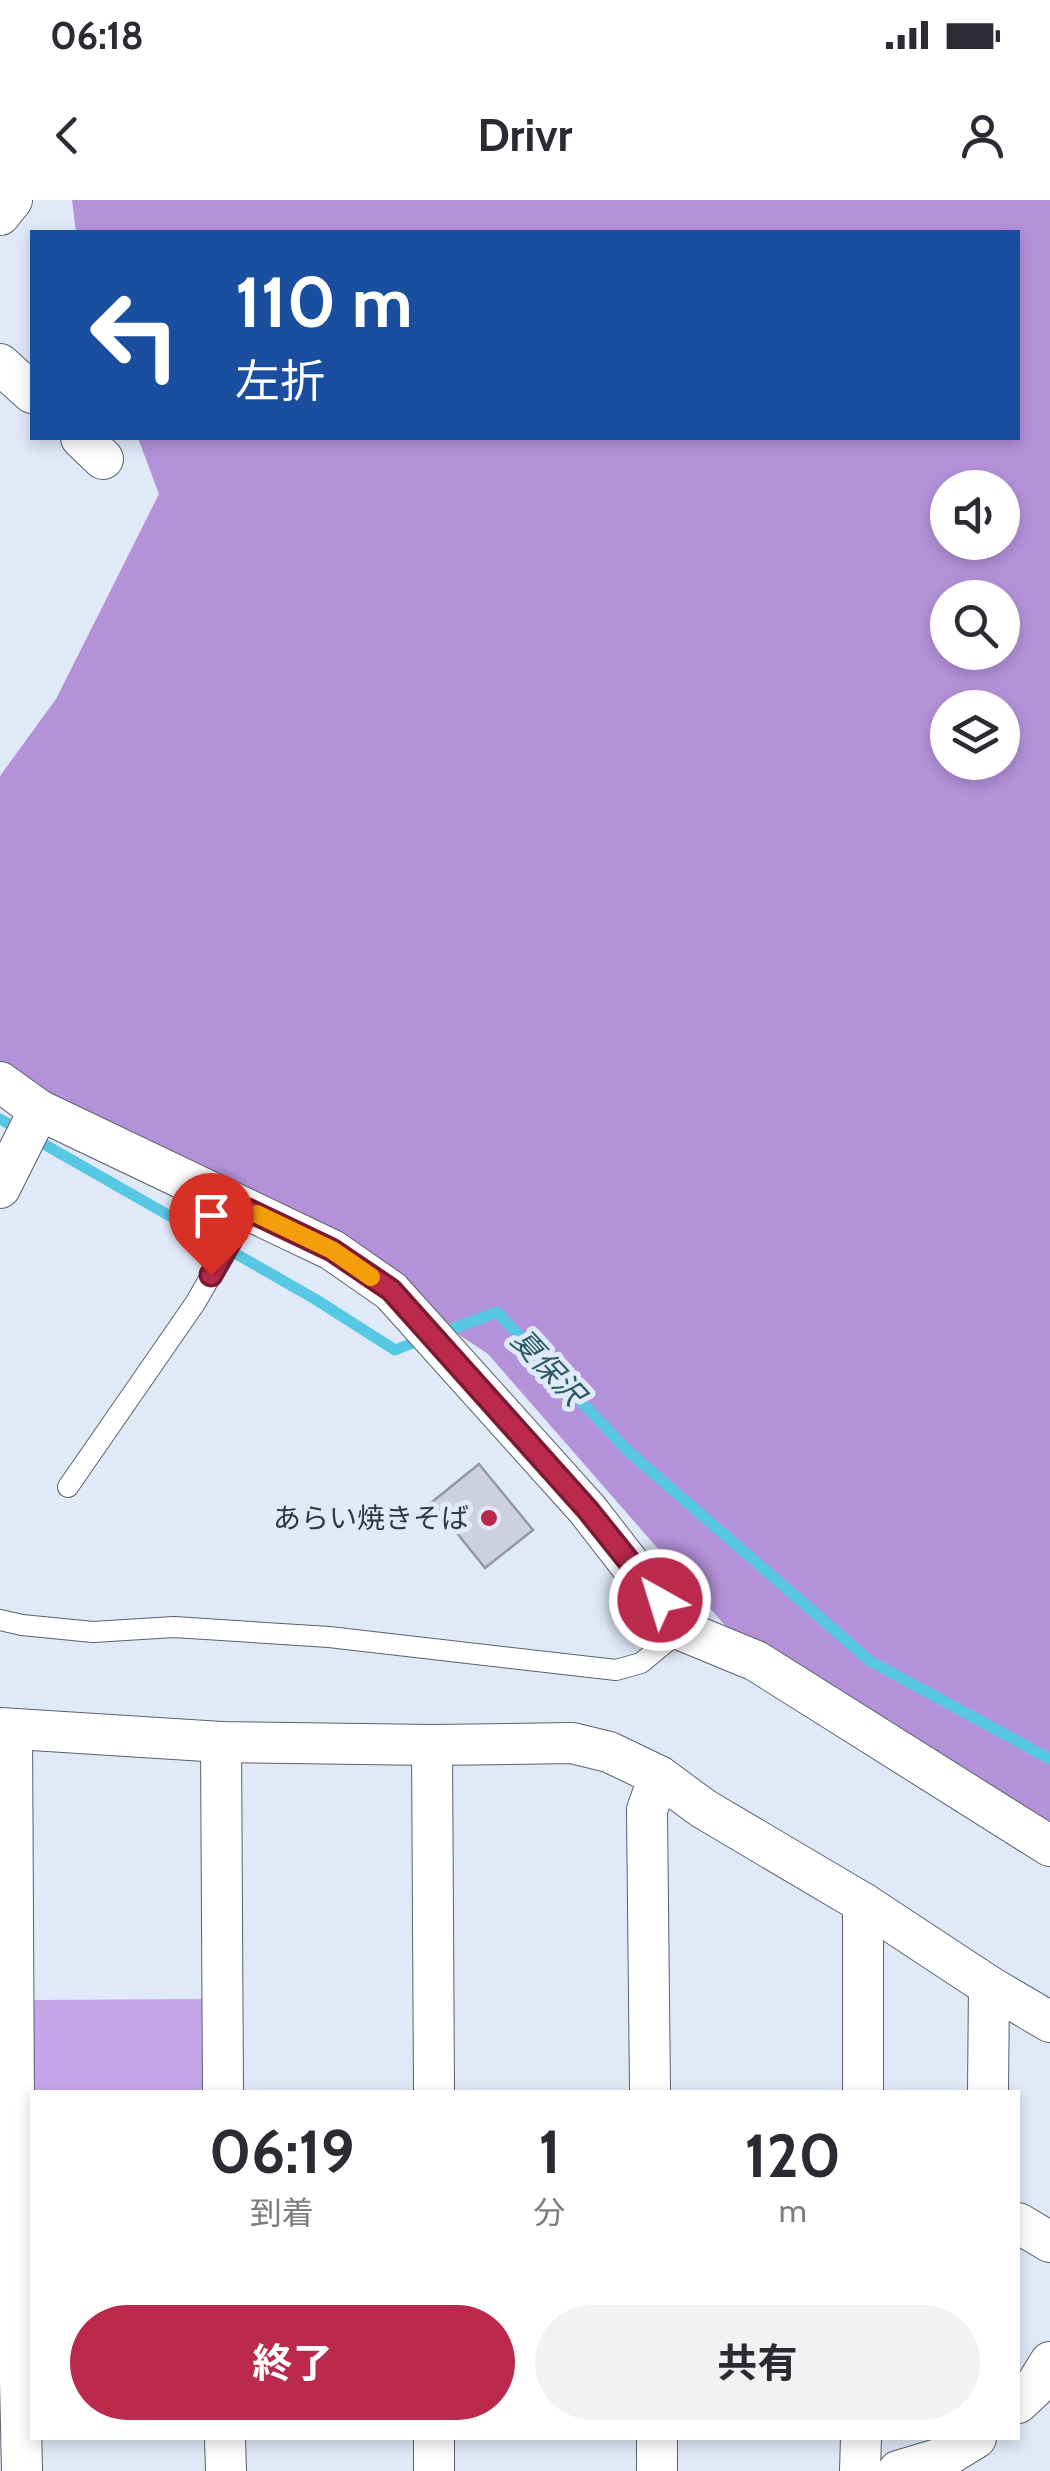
<!DOCTYPE html>
<html lang="ja">
<head>
<meta charset="utf-8">
<style>
	:root { --surface:#fff; --page:#f2f2f3; --text:#2b2b33; --muted:#7c7c81; --accent:#bb2a4d }
	body { margin:0; font-family:Cabin,"Noto Sans JP",sans-serif; background:var(--page); color:var(--text); height:100vh; display:flex; flex-direction:column; font-size:38px; white-space:nowrap }
	* { box-sizing:border-box; margin:0 }
	p { font-size:32px; color:var(--muted) }
	.icon { flex:none; width:55px; height:55px; fill:none; stroke:currentColor; stroke-width:2; stroke-linecap:round; stroke-linejoin:round }
	.map { position:relative; flex:1; overflow:hidden }
	.sheet { position:absolute; left:30px; top:1890px; width:990px; height:350px; display:flex; flex-direction:column; background:var(--surface); border-radius:0px; box-shadow:0 5px 15px #0003 }
	.sheet>* { flex:none }
	.banner { position:absolute; left:30px; top:30px; width:990px; height:210px; border-radius:0px; box-shadow:0 5px 15px #0003; background:#1a4fa0; color:#fff; overflow:hidden }
	.controls { position:absolute; left:930px; top:270px; display:grid; gap:20px }
	.controls a { display:grid; place-items:center; width:90px; height:90px; border-radius:50%; background:var(--surface); box-shadow:0 5px 15px #0003; font-size:50px }
	.pin { position:absolute; display:grid; place-items:center; width:85px; height:85px; color:#fff; margin:-102px -42px; border-radius:50% 50% 50% 0; rotate:-45deg; box-shadow:0 0 10px #0007 }
	.pin .icon { rotate:45deg }
	.me { position:absolute; width:110px; margin:-55px; rotate:321deg; stroke-linejoin:round; filter:drop-shadow(0 0 8px #0008) }
	.turn { display:flex; align-items:center; gap:35px; height:210px; padding:0 40px; font-size:45px }
	.turn .icon { width:130px; height:130px; stroke-width:2.5 }
	.turn b { display:block; font-size:70px; line-height:85px }
	.eta { display:flex; justify-content:space-evenly; align-items:center; height:170px; text-align:center }
	.eta b { font-size:60px; font-weight:700; line-height:70px }
	.action { display:flex; gap:20px; margin-top:auto; padding:20px 40px }
	.action a { flex:1; height:115px; border-radius:60px; background:var(--accent); color:#fff; font-size:40px; font-weight:700; line-height:115px; text-align:center }
	.action a+a { background:var(--page); color:var(--text) }
	.status { display:flex; justify-content:space-between; align-items:center; height:70px; padding:0 50px; background:var(--surface); direction:ltr }
	.status svg { height:28px; fill:currentColor }
	header { display:flex; justify-content:space-between; align-items:center; height:130px; padding:0 40px; background:var(--surface); font-size:45px; font-weight:700 }
	.map>svg:first-child { display:block }
	.green { fill:#c6a6eb }
	.forest { fill:#b492da; fill-rule:evenodd }
	.lines { fill:none; stroke-linecap:round; stroke-linejoin:round }
	.stream { stroke:#57c8e3; stroke-width:11 }
	.building { fill:#cecfe0; stroke:#9596a6; stroke-width:2.5 }
	.service-casing { stroke:#59616e; stroke-width:22 }
	.minor-casing { stroke:#59616e; stroke-width:42 }
	.service { stroke:#fff; stroke-width:20 }
	.minor { stroke:#fff; stroke-width:40 }
	.route-casing { stroke:#7a1b32; stroke-width:25 }
	.route { stroke:#bb2a4d; stroke-width:18 }
	.slow { stroke:#f59e0b; stroke-width:18 }
	.poi-dot { fill:#bb2a4d; stroke:#e0e9f8; stroke-width:4 }
	.labels { text-anchor:middle; dominant-baseline:central; stroke-width:10; stroke-linejoin:round; paint-order:stroke }
	.poi-label { font-size:28px; fill:#33373c; stroke:#e0e9f8; text-anchor:end }
	.water-label { font-size:30px; font-style:italic; fill:#2a5a66; stroke:#e0e9f8 }
</style>
</head>
<body>
<div class="status"><b>06:18</b><svg viewBox="0 0 49 12"><path d="M0 12V9h3v3zM5 12V6h3v6zM10 12V3h3v9zM15 12V0h3v12zM26 1h20v11H26zM47 4h2v5h-2z"/></svg></div>
<header><svg class="icon" aria-label="back" viewBox="0 0 24 24"><path d="M15 5l-7 7 7 7"/></svg>Drivr<svg class="icon" aria-label="person" viewBox="0 0 24 24"><circle cx="12" cy="8" r="4"/><path d="M4 21q1-7 8-7t8 7"/></svg></header>
<div class="map">
<svg width="1050" height="2271" viewBox="0 0 1050 2271">
	<rect width="100%" height="100%" fill="#e0e9f8"/>
	<path class="green" d="M205,1799L206,1892H33L32,1800Z"/>
	<path class="forest" d="M72,0H1050V1646L756,1461L488,1154L332,1050L31,891L0,862V576L56,499L159,294L138,238H1018V32H76ZM948,288H1002V342H948ZM948,398H1002V452H948ZM948,508H1002V562H948Z"/>
	<g class="lines">
		<g class="stream">
			<path d="M0,919L315,1099L395,1150L423,1139"/>
			<path d="M441,1133L497,1112L628,1251L870,1461L1050,1559"/>
		</g>
	</g>
	<path class="building" d="M479,1264L533,1330L485,1368L432,1302Z"/>
	<g class="lines">
		<g class="service-casing">
			<g id="service">
				<path d="M68,1287L196,1102L248,1010"/>
				<path d="M0,1420L22,1425L93,1432L174,1427L329,1437L616,1470L641,1463L681,1430"/>
			</g>
		</g>
		<g class="minor-casing">
			<g id="minor">
				<path d="M0,15L12,0"/>
				<path d="M0,164L32,193"/>
				<path d="M81,238L103,259"/>
				<path d="M0,882L39,910L332,1050L391,1091L587,1309L681,1430L756,1461L1050,1646"/>
				<path d="M0,988L39,910"/>
				<path d="M0,1528L221,1542L432,1545L572,1543L609,1552L659,1576L704,1609L863,1703L989,1786L1050,1822"/>
				<path d="M12,1529L14,1911L22,2271"/>
				<path d="M221,1542L223,1892"/>
				<path d="M432,1545L434,1892"/>
				<path d="M650,1892L647,1610L659,1576"/>
				<path d="M863,1892V1703"/>
				<path d="M988,1892L989,1786"/>
				<path d="M1018,2023L1050,2042"/>
				<path d="M1018,2203L1034,2188L1050,2162"/>
				<path d="M225,2238L226,2271"/>
				<path d="M434,2238V2271"/>
				<path d="M657,2238V2271"/>
				<path d="M860,2271L861,2238"/>
				<path d="M898,2271L945,2257L976,2238"/>
			</g>
		</g>
		<use href="#service" class="service"/>
		<use href="#minor" class="minor"/>
	</g>
	<g class="lines">
		<g class="route-casing">
			<path id="route" d="M211,1075L248,1010L332,1050L391,1090L587,1309L660,1400"/>
		</g>
		<use href="#route" class="route"/>
		<path class="slow" d="M257,1014L332,1050L371,1077"/>
	</g>
	<circle class="poi-dot" cx="489" cy="1318" r="10"/>
	<g class="labels">
		<g class="poi-label">
			<text x="469" y="1318">あらい焼きそば</text>
		</g>
		<g class="water-label">
			<text transform="translate(548 1167) rotate(47)">夏保沢</text>
		</g>
	</g>
</svg>
<div class="controls">
<a><svg class="icon" aria-label="sound" viewBox="0 0 24 24"><path d="M4 9h4l5-4v14l-5-4H4zM17 9q2 3 0 6"/></svg></a>
<a><svg class="icon" aria-label="search" viewBox="0 0 24 24"><circle cx="10" cy="10" r="6"/><path d="M15 15l6 6"/></svg></a>
<a><svg class="icon" aria-label="layers" viewBox="0 0 24 24"><path d="M12 4l9 5-9 5-9-5zM3 14l9 5 9-5"/></svg></a>
</div>
<div class="pin" style="left:211px;top:1075px;background:#d93025"><svg class="icon" aria-label="arrive" viewBox="0 0 24 24"><path d="M6 21V4h12l-3 4 3 4H6"/></svg></div>
<svg class="me" style="left:660px;top:1400px" viewBox="-20 -20 40 40"><circle r="17" fill="#bb2a4d" stroke="#fff" stroke-width="3"/><path d="M0-11L8 9 0 5-8 9z" fill="#fff"/></svg>
<div class="banner">
<div class="turn"><svg class="icon" aria-label="left" viewBox="0 0 24 24"><path d="M17 20v-9H6M10 6l-5 5 5 5"/></svg><div><b>110 m</b>左折</div></div>
</div>
<section class="sheet">
<div class="eta">
<div><b>06:19</b><p>到着</p></div>
<div><b>1</b><p>分</p></div>
<div><b>120</b><p>m</p></div>
</div>
<div class="action"><a>終了</a><a>共有</a></div>
</section>
</div>
</body>
</html>
